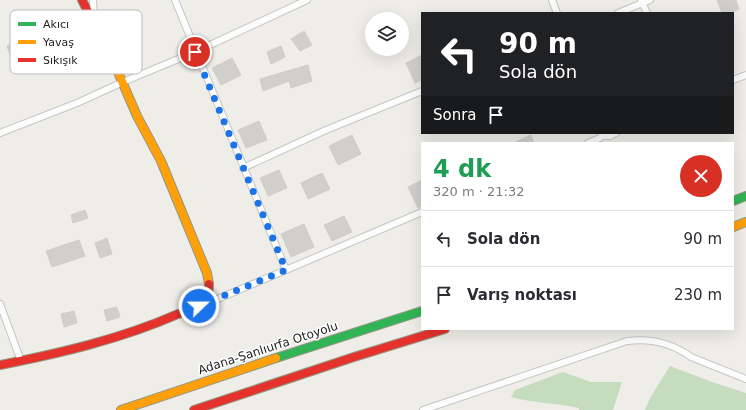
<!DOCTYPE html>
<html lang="tr">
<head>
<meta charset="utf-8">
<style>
	:root { --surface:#fff; --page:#f2f2f3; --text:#2b2b33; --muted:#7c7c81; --line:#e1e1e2 }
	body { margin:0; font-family:"DejaVu Sans",sans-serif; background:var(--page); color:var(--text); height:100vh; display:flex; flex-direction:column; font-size:15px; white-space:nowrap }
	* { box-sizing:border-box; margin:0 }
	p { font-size:13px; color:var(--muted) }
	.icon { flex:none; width:22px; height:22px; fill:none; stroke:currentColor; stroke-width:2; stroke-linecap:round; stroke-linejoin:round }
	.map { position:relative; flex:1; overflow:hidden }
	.side { position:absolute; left:421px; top:142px; width:313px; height:188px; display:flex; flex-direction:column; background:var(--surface); border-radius:0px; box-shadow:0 4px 16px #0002 }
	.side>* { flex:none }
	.banner { position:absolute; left:421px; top:12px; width:313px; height:122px; border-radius:0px; box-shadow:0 4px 16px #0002; background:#202124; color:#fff; overflow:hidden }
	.buttons { position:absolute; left:365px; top:12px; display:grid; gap:8px }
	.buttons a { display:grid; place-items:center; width:44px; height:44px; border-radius:50%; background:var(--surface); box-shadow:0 4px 16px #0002; font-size:20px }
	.pin { position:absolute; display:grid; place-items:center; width:34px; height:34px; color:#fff; margin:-17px; border:2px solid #fff; border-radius:50%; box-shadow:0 1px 4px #0007 }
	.me { position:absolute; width:44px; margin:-22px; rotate:68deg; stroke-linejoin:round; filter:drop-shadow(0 0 3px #0008) }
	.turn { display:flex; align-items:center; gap:14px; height:84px; padding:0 12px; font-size:18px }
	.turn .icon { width:52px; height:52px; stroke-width:2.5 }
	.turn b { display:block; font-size:28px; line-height:34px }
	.then { display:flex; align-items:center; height:38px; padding:0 12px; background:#0003; gap:8px; font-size:15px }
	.round { display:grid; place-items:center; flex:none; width:42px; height:42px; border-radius:21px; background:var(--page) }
	.overview { display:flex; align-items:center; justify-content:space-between; height:68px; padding:0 12px }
	h1 { font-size:24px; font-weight:800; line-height:30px; color:#1e9e55 }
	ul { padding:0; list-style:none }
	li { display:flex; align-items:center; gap:12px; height:56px; padding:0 12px; border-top:1px solid var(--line) }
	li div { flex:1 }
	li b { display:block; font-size:15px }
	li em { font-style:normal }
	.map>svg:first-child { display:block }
	.forest { fill:#c6dcbe }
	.building { fill:#d0cfcb; stroke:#d1ceca }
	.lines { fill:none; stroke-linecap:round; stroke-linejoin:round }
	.street-casing { stroke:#c6c6c4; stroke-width:8 }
	.fast-casing { stroke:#949880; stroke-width:10 }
	.slow-casing { stroke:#949880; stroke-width:10 }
	.jam-casing { stroke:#949880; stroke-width:10 }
	.street { stroke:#fcfcfc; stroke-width:6 }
	.fast { stroke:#30b455; stroke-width:8 }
	.slow { stroke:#ff9f0a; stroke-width:8 }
	.jam { stroke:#e5322d; stroke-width:8 }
	.route { stroke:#1a73e8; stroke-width:7; stroke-dasharray:0 12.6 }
	.labels { text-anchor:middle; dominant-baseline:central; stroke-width:3; stroke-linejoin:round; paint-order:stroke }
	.street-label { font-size:12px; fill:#1f1f1f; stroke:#fff }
	.key { fill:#fff; stroke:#bcbcbc; stroke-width:1 }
	.key-label { font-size:11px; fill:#1f1f1f }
</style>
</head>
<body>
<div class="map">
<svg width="746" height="410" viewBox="0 0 746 410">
	<rect width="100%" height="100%" fill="#eeede8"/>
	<g class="forest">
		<path d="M670,366L712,382L746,393V410H645L650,398Z"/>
		<path d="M563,372L591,382H622L613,410H579V408C556,403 533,403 511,397L515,390Z"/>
	</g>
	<g class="building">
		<path d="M717,0H736L739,9L730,13H722Z"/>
		<path d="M304,31L312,45L300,51L291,39Z"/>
		<path d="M14,43L17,53L10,55L7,46Z"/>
		<path d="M281,46L285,57L271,64L267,52Z"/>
		<path d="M422,55V80L415,83L406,63Z"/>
		<path d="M232,58L241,75L221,85L212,68Z"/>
		<path d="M308,65L312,81L291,88L289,81L263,91L260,79Z"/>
		<path d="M259,121L267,140L246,148L238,130Z"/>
		<path d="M352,135L361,154L338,165L329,146Z"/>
		<path d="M531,135L534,143H513Z"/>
		<path d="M279,170L287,188L268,196L260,178Z"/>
		<path d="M322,173L330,189L308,199L301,183Z"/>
		<path d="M422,180V206L418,208L408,187Z"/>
		<path d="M85,210L88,218L73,223L71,215Z"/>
		<path d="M344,216L352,232L332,241L324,225Z"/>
		<path d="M304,224L314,247L291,257L281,234Z"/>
		<path d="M107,238L112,254L100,258L95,243Z"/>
		<path d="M79,240L85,256L52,267L46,251Z"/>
		<path d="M117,307L120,317L107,321L104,310Z"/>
		<path d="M74,311L77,323L64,327L61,314Z"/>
	</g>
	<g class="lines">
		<g class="street-casing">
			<g id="street">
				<path d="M93,0L94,21"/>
				<path d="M175,0L286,270"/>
				<path d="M552,0L557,13"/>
				<path d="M641,0L647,13"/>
				<path d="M618,13L650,0"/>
				<path d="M733,80L746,75"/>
				<path d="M0,133L77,103L123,82L195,52L307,0"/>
				<path d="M602,136H610L616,133"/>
				<path d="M588,143L600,138L604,133"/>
				<path d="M243,168L326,130L422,91"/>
				<path d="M204,303L213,301L422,212"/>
				<path d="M0,304L21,361"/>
				<path d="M423,410L627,341C651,338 672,343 691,357L746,379"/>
			</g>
		</g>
		<g class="fast-casing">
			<g id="fast">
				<path d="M733,201L746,196"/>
				<path d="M276,358L422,311"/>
			</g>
		</g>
		<g class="slow-casing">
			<g id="slow">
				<path d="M114,63L137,116L161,161L207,273L209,284"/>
				<path d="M733,227L746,222"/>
				<path d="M121,410L276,358"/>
			</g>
		</g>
		<g class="jam-casing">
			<g id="jam">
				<path d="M82,0L114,63"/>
				<path d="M0,365C61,353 121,339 178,314C185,312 198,308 203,304C208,299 209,291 209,284"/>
				<path d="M194,410L354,357L445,329"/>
			</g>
		</g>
		<use href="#street" class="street"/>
		<use href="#fast" class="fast"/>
		<use href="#slow" class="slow"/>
		<use href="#jam" class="jam"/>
	</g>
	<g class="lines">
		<path class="route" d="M195,52L286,270L199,306"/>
	</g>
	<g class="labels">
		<g class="street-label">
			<text transform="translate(268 348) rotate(-18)">Adana-Şanlıurfa Otoyolu</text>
		</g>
	</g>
	<rect x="10" y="10" width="132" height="64" rx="6" class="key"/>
	<rect x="18" y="22" width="18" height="4" fill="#30b455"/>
	<rect x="18" y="40" width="18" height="4" fill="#ff9f0a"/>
	<rect x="18" y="58" width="18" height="4" fill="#e5322d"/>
	<g class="key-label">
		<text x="43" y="28">Akıcı</text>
		<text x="43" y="46">Yavaş</text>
		<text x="43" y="64">Sıkışık</text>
	</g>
</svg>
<div class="buttons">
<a><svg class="icon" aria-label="layers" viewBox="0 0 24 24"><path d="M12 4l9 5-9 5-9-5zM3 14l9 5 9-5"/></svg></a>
</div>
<div class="pin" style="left:195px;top:52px;background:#d93025"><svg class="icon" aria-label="arrive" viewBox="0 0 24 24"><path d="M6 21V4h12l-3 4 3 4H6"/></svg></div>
<svg class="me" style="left:199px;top:306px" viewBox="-20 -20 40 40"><circle r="17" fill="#1a73e8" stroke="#fff" stroke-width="3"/><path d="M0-11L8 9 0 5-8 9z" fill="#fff"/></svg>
<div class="banner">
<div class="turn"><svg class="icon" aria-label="left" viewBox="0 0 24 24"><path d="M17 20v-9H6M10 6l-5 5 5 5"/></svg><div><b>90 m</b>Sola dön</div></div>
<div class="then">Sonra<svg class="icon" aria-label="arrive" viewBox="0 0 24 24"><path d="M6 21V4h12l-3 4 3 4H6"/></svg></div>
</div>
<section class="side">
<div class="overview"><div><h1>4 dk</h1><p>320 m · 21:32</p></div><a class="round" style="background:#d93025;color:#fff"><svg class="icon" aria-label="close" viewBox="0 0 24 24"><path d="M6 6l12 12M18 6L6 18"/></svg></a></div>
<ul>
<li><svg class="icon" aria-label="left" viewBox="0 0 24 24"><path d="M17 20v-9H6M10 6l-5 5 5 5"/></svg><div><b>Sola dön</b></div><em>90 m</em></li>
<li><svg class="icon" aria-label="arrive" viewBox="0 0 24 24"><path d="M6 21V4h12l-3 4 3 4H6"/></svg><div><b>Varış noktası</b></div><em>230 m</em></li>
</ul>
</section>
</div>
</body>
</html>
